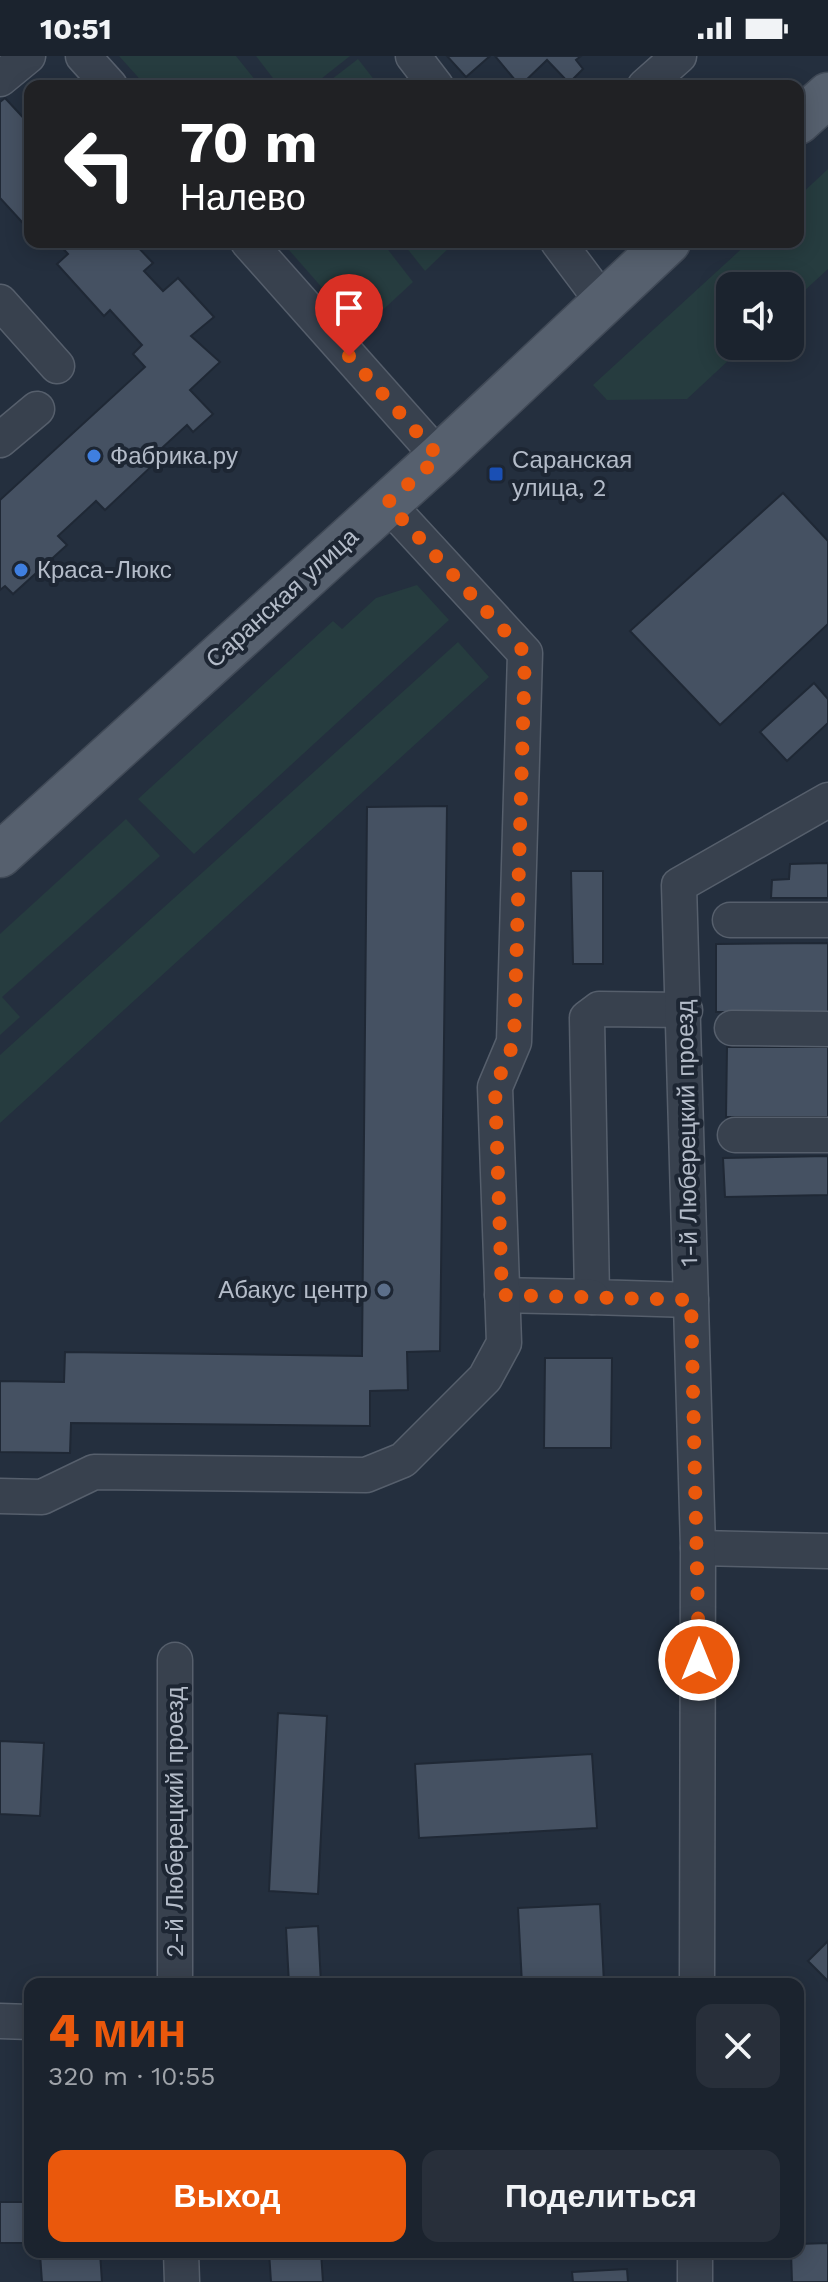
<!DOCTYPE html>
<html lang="ru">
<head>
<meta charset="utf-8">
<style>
	:root { --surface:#1b232e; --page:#282f3a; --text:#f1f3f6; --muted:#a0a4aa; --line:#39404a; --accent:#ea580c }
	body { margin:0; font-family:"Work Sans",sans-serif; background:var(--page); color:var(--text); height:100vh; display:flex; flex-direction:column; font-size:30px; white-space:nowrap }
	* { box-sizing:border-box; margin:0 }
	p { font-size:26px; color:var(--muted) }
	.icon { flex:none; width:44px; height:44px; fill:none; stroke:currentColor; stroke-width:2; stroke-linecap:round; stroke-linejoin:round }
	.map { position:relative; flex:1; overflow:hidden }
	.side { position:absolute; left:24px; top:1922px; width:780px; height:280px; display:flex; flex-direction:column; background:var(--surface); border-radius:16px; box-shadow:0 4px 20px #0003,0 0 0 2px var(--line) }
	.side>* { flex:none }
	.banner { position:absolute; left:24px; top:24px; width:780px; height:168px; border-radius:16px; box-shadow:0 4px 20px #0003,0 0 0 2px var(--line); background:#202124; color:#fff; overflow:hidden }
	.buttons { position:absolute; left:716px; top:216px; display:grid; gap:16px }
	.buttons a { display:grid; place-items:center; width:88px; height:88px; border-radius:16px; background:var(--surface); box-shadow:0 4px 20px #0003,0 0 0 2px var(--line); font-size:40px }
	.pin { position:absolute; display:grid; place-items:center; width:68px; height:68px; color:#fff; margin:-82px -34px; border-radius:50% 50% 50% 0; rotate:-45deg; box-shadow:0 0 8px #0007 }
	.pin .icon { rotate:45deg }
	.me { position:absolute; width:88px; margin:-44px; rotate:0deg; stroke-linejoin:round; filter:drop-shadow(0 0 6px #0008) }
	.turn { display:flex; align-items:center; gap:28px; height:168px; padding:0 24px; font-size:36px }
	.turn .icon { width:104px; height:104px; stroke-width:2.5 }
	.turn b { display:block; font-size:56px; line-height:68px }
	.round { display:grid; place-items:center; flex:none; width:84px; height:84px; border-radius:16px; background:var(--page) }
	.summary { display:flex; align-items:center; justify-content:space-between; height:136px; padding:0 24px }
	h1 { font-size:48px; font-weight:800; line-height:60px; color:var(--accent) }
	.button { display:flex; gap:16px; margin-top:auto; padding:16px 24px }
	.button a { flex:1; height:92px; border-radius:16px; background:var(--accent); color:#fff; font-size:32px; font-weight:800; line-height:92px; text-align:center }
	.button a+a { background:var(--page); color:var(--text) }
	.status { display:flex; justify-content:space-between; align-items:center; height:56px; padding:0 40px; background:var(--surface); direction:ltr }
	.status svg { height:22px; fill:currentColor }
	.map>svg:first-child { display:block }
	.green { fill:#263c3f }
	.building { fill:#455162; stroke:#1f2835; stroke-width:2 }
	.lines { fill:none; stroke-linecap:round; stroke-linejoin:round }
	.minor-casing { stroke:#565f6c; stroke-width:37 }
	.major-casing { stroke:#414a57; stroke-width:47 }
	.minor { stroke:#38414e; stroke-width:34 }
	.major { stroke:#56606e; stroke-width:44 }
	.route { stroke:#ea580c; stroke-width:14; stroke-dasharray:0 25.2 }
	.shop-dot { fill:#3f7fe0; stroke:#1d2633; stroke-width:3 }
	.transit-dot { fill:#1a4fb4; stroke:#1d2633; stroke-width:3 }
	.service-dot { fill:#5c6f8a; stroke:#1d2633; stroke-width:3 }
	.labels { text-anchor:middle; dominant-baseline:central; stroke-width:8; stroke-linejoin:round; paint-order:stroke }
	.poi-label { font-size:24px; fill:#b4bcc9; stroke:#1d2633; text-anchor:start }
	.street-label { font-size:24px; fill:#b4bcc9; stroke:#1d2633 }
</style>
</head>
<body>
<div class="status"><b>10:51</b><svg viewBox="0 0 49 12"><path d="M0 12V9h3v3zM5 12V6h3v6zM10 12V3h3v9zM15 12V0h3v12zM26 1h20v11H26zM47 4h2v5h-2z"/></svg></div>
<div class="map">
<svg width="828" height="2226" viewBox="0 0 828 2226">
	<rect width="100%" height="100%" fill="#242f3e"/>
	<g class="green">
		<path d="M119,0H236L260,30H146Z"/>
		<path d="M256,0H350L312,30H279Z"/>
		<path d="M358,3L379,30H323Z"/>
		<path d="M828,113V213L790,248V230H730V290H744L687,343L607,344L593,329L749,186H798V141Z"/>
		<path d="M282,186H382L413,226L360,275Z"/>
		<path d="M402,186H455L425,215Z"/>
		<path d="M417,529L449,564L194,798L138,743L333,565L342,573L376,542Z"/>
		<path d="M458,586L489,621L0,1067V999Z"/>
		<path d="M126,763L160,800L2,941L20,961L0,979V878Z"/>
	</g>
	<g class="building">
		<path d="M447,0H490L466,21Z"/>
		<path d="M495,0H581L576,4L583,13L569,27L547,4L520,30Z"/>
		<path d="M5,42L30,69V158L22,166L0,142V46Z"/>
		<path d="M57,186H133L153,207L144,215L163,235L178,222L214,261L191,280L220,306L190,334L213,358L193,376L187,369L151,402L155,407L105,454L96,445L58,480L67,489L13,538L5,530L0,534V444L145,311L133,298L142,289L110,254L104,260L57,208L68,198Z"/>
		<path d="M783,437L828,485V568L720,669L630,575Z"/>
		<path d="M814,627L828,643V667L787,705L760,676Z"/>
		<path d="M447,750L440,1295L407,1296L408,1334L370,1335V1370L71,1367L70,1397L0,1396V1325L64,1326L65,1296L362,1300L367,751Z"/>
		<path d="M828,807V842H771L772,824L789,823L790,808Z"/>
		<path d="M571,815H603V908H573Z"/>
		<path d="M828,887V956H716V888Z"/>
		<path d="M727,991H828V1061H726Z"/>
		<path d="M828,1100V1139L725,1141L723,1102Z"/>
		<path d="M545,1302H612L611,1392H544Z"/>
		<path d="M278,1657L327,1660L318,1838L269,1835Z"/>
		<path d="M0,1685L44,1687L40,1760L0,1758Z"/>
		<path d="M592,1698L597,1772L419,1782L415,1708Z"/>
		<path d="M600,1848L604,1928H522L518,1852Z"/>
		<path d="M318,1870L321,1928H289L286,1872Z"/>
		<path d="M828,1885V1925L808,1905Z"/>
		<rect x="0" y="2146" width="26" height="41"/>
		<path d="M828,2187V2226H792L791,2196H798V2188Z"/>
		<path d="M100,2196L102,2226H42L40,2198Z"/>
		<path d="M269,2196H321L323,2226H271Z"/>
		<path d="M627,2213L628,2226H573L572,2216Z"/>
	</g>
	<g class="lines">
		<g class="minor-casing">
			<g id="minor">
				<path d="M83,0L110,30"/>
				<path d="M413,0L436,30"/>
				<path d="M0,23L28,0"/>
				<path d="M645,30L679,0"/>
				<path d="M248,186L439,401"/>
				<path d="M558,186L603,246"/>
				<path d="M0,246L57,310"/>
				<path d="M0,384L37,353"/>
				<path d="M730,864H828"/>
				<path d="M685,954L599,953L587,962L592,1241L691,1244"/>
				<path d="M732,972L828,973"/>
				<path d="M735,1079H828"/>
				<path d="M502,1239L592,1241"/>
				<path d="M0,1440L42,1441L94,1416L366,1419L403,1404L485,1322L504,1287L495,1031L514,986L525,597L387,447"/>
				<path d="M698,1492L828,1495"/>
				<path d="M175,1604V1928"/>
				<path d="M697,1928L698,1492L679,829L828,744"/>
				<path d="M0,1965L30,1966"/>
				<path d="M181,2196L182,2226"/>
				<path d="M695,2226V2196"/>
			</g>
		</g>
		<g class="major-casing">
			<g id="major">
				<path d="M798,66L828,39"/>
				<path d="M0,799L439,401L668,186"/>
			</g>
		</g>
		<use href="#minor" class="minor"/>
		<use href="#major" class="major"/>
	</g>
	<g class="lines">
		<path class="route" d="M349,300L439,401L387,447L525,597L514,986L495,1031L502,1239L691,1244L699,1604"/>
	</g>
	<g class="shop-dot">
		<circle cx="94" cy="400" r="8"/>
		<circle cx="21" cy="514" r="8"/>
	</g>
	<rect class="transit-dot" x="488" y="410" width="16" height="16" rx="4"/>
	<circle class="service-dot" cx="384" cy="1234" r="8"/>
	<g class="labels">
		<g class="poi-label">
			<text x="110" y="400">Фабрика.ру</text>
			<text x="512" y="404">Саранская<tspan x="512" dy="28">улица, 2</tspan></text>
			<text x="37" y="514">Краса-Люкс</text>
			<text x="368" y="1234" text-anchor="end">Абакус центр</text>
		</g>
		<g class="street-label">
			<text transform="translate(282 542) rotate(-42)">Саранская улица</text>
			<text transform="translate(687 1077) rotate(-91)">1-й Люберецкий проезд</text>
			<text transform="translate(175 1766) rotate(-90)">2-й Люберецкий проезд</text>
		</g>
	</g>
</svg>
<div class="buttons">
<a><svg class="icon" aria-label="sound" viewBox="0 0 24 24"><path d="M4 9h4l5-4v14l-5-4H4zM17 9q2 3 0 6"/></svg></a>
</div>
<div class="pin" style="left:349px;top:300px;background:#d93025"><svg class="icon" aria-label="arrive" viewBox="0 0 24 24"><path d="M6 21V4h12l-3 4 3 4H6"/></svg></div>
<svg class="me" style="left:699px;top:1604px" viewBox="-20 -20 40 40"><circle r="17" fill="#ea580c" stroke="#fff" stroke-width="3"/><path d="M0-11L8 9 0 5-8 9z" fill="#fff"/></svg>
<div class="banner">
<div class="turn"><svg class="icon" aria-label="left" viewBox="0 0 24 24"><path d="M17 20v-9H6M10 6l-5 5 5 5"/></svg><div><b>70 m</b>Налево</div></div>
</div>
<section class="side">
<div class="summary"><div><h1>4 мин</h1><p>320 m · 10:55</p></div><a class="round"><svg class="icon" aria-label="close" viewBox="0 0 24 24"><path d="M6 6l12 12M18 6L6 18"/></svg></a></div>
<div class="button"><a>Выход</a><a>Поделиться</a></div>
</section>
</div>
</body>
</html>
